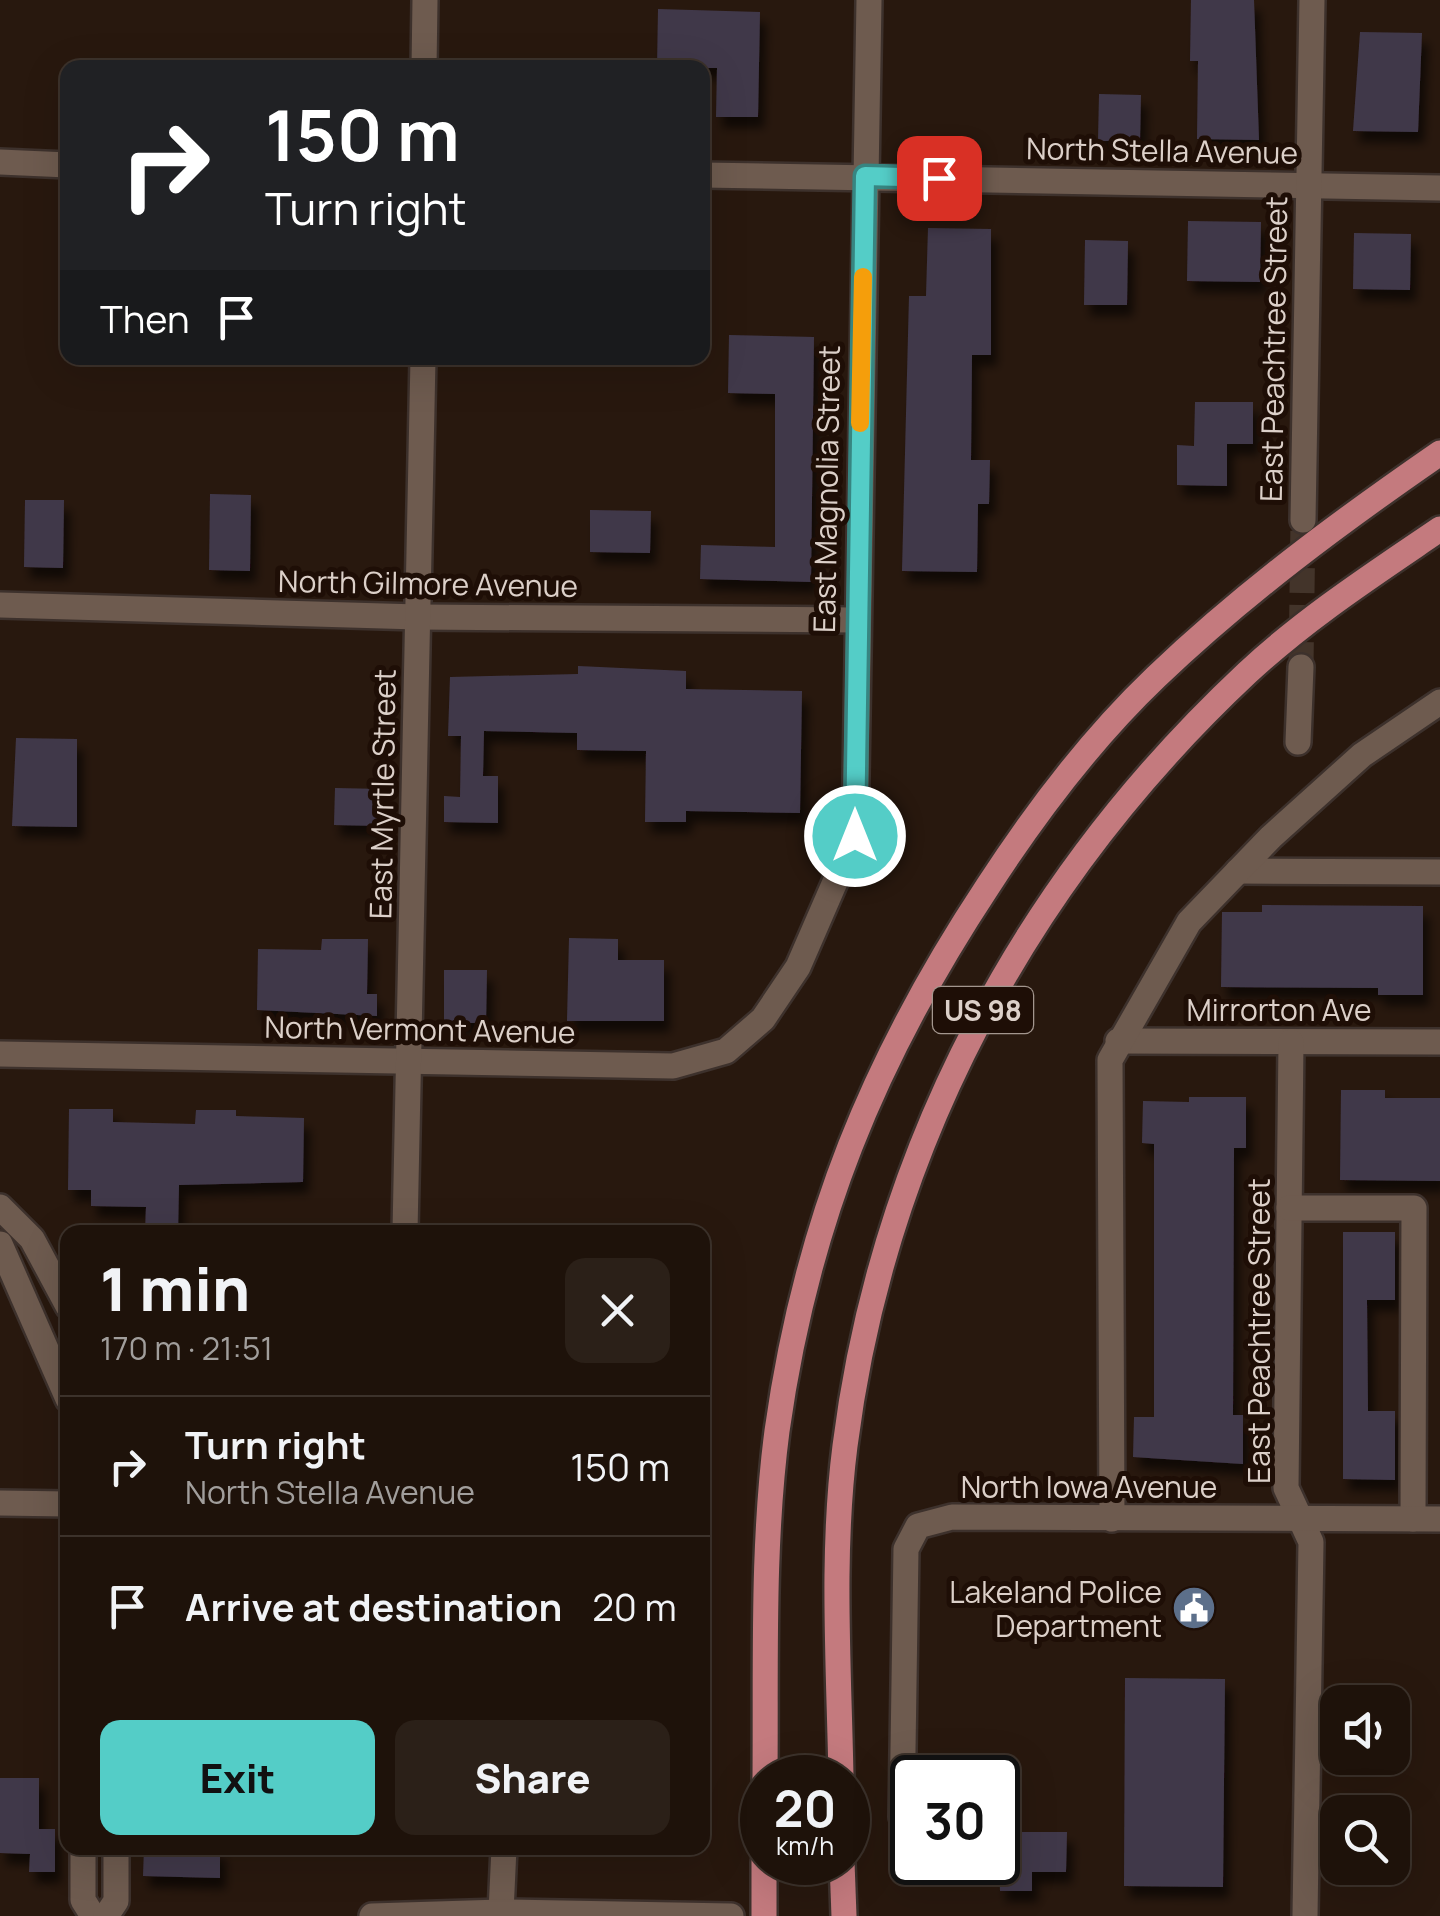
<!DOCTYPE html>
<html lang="en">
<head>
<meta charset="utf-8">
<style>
	:root { --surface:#1e120a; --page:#2b2018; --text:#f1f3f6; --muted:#a19e9c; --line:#3c322b; --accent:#54cdc7 }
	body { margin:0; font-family:Manrope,sans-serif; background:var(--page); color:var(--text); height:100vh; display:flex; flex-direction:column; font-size:38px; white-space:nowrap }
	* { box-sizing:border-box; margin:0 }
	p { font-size:32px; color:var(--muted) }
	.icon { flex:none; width:55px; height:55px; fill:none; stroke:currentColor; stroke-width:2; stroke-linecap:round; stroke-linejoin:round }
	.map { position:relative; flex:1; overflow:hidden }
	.details { position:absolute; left:60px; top:1225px; width:650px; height:630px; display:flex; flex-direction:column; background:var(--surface); border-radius:20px; box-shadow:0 10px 40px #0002,0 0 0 2px var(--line) }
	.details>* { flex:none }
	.banner { position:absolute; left:60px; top:60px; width:650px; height:305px; border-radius:20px; box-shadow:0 10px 40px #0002,0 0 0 2px var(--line); background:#202124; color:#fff; overflow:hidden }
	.controls { position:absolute; left:1320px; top:1685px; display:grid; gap:20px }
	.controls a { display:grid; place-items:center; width:90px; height:90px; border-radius:20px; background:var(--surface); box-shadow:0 10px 40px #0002,0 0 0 2px var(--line); font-size:50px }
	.speed { position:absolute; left:740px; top:1755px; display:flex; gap:20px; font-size:50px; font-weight:700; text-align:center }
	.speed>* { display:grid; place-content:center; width:130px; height:130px; border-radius:50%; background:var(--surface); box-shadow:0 10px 40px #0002,0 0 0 2px var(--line); line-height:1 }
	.speed small { font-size:25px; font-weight:400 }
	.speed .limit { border:5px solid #111; border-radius:15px; background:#fff; color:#111 }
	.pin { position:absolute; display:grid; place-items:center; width:85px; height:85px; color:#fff; margin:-42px; border-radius:20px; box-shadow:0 5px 15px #0006 }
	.me { position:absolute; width:110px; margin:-55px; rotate:0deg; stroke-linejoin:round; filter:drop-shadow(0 0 8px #0008) }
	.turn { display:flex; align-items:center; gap:35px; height:210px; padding:0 40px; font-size:45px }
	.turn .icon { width:130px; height:130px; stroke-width:2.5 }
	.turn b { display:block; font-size:70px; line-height:85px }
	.then { display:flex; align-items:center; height:95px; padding:0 40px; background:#0003; gap:20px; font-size:38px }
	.round { display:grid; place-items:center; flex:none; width:105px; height:105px; border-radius:20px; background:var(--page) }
	.head { display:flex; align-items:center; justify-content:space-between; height:170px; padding:0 40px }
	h1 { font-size:60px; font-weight:800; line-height:75px }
	.primary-button { display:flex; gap:20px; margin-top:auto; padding:20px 40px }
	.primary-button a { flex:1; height:115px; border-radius:20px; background:var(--accent); color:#111; font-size:40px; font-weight:800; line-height:115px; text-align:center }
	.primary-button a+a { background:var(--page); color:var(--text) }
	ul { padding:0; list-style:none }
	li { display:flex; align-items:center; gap:30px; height:140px; padding:0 40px; border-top:2px solid var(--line) }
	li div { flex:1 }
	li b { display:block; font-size:38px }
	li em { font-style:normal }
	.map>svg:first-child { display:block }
	.building { fill:#40384a; filter:url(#shadow) }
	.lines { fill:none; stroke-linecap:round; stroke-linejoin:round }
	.minor-tunnel { stroke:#43342a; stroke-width:25; stroke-dasharray:25 12; stroke-linecap:butt }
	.minor-casing { stroke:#3d312c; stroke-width:30 }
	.tertiary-casing { stroke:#3d312c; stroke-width:30 }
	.secondary-casing { stroke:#3d312c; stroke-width:30 }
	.primary-casing { stroke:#3d312c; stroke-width:30 }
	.minor { stroke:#6e5b4f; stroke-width:25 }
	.tertiary { stroke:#6e5b4f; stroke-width:25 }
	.secondary { stroke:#6e5b4f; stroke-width:25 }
	.primary { stroke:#c47a7e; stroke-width:25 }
	.route-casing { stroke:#378581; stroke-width:25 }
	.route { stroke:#54cdc7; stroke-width:18 }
	.slow { stroke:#f59e0b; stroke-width:18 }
	.labels { text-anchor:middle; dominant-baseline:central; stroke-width:10; stroke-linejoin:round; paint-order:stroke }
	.shield { fill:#1e0e06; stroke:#a3968e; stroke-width:2.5 }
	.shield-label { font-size:28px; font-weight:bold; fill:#dcd0c9 }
	.street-label { font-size:30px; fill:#dcd0c9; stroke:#1e0e06 }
	.poi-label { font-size:30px; fill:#dcd0c9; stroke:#1e0e06; text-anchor:end }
</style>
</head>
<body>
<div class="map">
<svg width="1440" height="1916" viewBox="0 0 1440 1916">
	<defs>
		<filter id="shadow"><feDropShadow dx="6" dy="11" stdDeviation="5" flood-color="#0009"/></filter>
	</defs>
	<rect width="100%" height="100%" fill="#28180e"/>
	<g class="building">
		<path d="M1191,0H1254L1259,140L1197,139L1198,61H1190Z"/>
		<path d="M658,9L760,12L758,117H716L717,68H657Z"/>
		<path d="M1360,32L1422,33L1418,132L1353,131Z"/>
		<path d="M1099,94L1141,95L1140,141H1098Z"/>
		<path d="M1188,221L1261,222L1260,282L1187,281Z"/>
		<path d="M928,228L991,229V355H972L971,460H990L989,504H978L977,572L902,571L909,296H926Z"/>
		<path d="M1354,233L1411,234L1410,290L1353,289Z"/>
		<path d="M1085,240L1128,241L1127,305H1084Z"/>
		<path d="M729,335L814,337L811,582L700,579L701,545L775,547V394L728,393Z"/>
		<path d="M1195,402H1253V444H1227V486L1177,485V445L1194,446Z"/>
		<path d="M210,494L251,495L250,571L209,570Z"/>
		<path d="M25,500H64L63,568L24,567Z"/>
		<path d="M590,510L651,511L650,553L590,552Z"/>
		<path d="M578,666L686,671V689L802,691L800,813L686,811V822H645L646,751L577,750V733L484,731L483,776H498V823L444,822V796L460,797L461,736H448L450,677L578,674Z"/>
		<path d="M16,738L77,739V827L12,826Z"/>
		<path d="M335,788L383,789L382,826L334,825Z"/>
		<path d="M1262,905L1423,906V995H1378V988L1221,987L1222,912H1262Z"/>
		<path d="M569,938L618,939V960H664V1021H567Z"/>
		<path d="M322,939H368L367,994H377V1016L257,1010L258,949L321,950Z"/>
		<path d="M444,970H487L486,1023H444Z"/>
		<path d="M1341,1090H1385V1098H1440V1181L1340,1180Z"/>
		<path d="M1189,1097H1246V1148H1234L1233,1415H1243V1464L1133,1457L1134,1417H1154V1144L1142,1143L1143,1101L1189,1102Z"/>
		<path d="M69,1109H113V1122L195,1124L196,1110H236V1116L304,1118L303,1182L179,1185L178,1232H145L146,1207L91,1206V1190H68Z"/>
		<path d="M1343,1232H1395V1300H1367L1368,1411H1395V1480L1343,1479Z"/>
		<path d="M1125,1678L1225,1679L1223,1887L1124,1886Z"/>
		<path d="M0,1778H39V1829H55V1872H29L30,1854L0,1853Z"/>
		<path d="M998,1832H1067L1066,1872H1032V1891H1000Z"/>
		<path d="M144,1848H220V1878L143,1876Z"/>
	</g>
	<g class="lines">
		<path class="minor-tunnel" d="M1301,667L1303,520"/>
		<g class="minor-casing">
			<g id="minor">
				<path d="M424,68L425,0"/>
				<path d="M0,162L68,165"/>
				<path d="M702,175L1440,188"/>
				<path d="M1303,520L1312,0"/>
				<path d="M0,605L418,617L856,620"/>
				<path d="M1298,742L1301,667"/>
				<path d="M1238,871L1440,872"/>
				<path d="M1118,1041L1440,1042"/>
				<path d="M1291,1042L1286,1488L1311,1542L1305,1916"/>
				<path d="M0,1054L673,1066L726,1051L763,1019L798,967L855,836L869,0"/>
				<path d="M1289,1208H1414L1413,1519"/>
				<path d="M405,1232L423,358"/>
				<path d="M0,1503L68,1504"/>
				<path d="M1112,1519L1110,1060L1189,922L1271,837L1362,755L1440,702"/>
				<path d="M902,1817L906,1549L918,1526L952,1517L1440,1519"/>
				<path d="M501,1912L504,1848"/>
			</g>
		</g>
		<g class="tertiary-casing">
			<g id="tertiary">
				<path d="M0,1207L32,1239L68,1306"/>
				<path d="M0,1244L68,1399"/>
				<path d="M83,1848V1900L93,1916"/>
				<path d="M106,1916L116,1901V1848"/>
			</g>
		</g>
		<g class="secondary-casing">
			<path id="secondary" d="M372,1916L501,1912L731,1916"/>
		</g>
		<g class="primary-casing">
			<g id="primary">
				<path d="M765,1778C766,1662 762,1546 777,1431C806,1224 873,1060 988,886C1036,812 1092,738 1156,677C1244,593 1340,522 1440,453"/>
				<path d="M841,1778C839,1668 831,1555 845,1446C883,1146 1027,879 1247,673C1306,618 1374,574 1440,529"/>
				<path d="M764,1862V1916"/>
				<path d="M842,1862L844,1916"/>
			</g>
		</g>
		<use href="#minor" class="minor"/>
		<use href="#tertiary" class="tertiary"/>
		<use href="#secondary" class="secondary"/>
		<use href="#primary" class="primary"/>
	</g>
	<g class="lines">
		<g class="route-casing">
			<path id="route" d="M855,836L865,176L939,178"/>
		</g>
		<use href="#route" class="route"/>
		<path class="slow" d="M860,423L863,277"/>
	</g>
	<defs>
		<g id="civic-disc" transform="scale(2.25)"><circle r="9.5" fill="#5c6f8a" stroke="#1e0e06"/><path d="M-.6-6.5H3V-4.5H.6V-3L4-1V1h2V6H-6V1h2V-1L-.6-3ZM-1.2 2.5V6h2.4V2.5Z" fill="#fff"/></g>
	</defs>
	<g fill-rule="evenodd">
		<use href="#civic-disc" x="1194" y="1608"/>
	</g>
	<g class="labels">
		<rect class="shield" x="933" y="987" width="100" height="46" rx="8"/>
		<g class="shield-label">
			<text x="983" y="1010">US 98</text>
		</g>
		<g class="street-label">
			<text transform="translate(1162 150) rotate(1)">North Stella Avenue</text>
			<text transform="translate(1273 349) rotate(-89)">East Peachtree Street</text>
			<text transform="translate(826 489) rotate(-89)">East Magnolia Street</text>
			<text transform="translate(428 583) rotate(1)">North Gilmore Avenue</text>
			<text transform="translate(382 794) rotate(-89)">East Myrtle Street</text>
			<text x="1279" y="1009">Mirrorton Ave</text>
			<text transform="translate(420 1029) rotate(1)">North Vermont Avenue</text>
			<text transform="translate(1258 1331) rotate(-90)">East Peachtree Street</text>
			<text x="1089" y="1486">North Iowa Avenue</text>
		</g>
		<g class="poi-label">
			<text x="1162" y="1591">Lakeland Police<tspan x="1162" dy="34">Department</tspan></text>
		</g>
	</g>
</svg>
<div class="controls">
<a><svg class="icon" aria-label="sound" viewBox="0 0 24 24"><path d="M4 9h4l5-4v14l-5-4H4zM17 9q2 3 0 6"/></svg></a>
<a><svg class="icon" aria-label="search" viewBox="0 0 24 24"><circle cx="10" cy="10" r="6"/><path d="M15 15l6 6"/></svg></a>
</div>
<div class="speed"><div>20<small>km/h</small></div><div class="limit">30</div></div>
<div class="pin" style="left:939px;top:178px;background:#d93025"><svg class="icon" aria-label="arrive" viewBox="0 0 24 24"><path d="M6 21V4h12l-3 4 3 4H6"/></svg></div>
<svg class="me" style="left:855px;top:836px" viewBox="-20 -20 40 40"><circle r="17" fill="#54cdc7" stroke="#fff" stroke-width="3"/><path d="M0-11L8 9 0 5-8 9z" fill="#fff"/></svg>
<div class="banner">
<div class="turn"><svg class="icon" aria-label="right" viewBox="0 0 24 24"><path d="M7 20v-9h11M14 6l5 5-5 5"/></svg><div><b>150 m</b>Turn right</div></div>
<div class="then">Then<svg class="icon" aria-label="arrive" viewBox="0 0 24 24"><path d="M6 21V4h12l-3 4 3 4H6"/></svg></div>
</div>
<section class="details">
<div class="head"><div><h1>1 min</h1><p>170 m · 21:51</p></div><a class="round"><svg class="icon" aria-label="close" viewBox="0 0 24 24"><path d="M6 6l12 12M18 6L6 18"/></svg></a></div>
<ul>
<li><svg class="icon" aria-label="right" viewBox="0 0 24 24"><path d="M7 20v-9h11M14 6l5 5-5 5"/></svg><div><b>Turn right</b><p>North Stella Avenue</p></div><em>150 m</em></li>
<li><svg class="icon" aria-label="arrive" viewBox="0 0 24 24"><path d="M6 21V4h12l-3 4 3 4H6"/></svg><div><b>Arrive at destination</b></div><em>20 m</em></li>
</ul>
<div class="primary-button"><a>Exit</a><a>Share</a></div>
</section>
</div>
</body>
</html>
